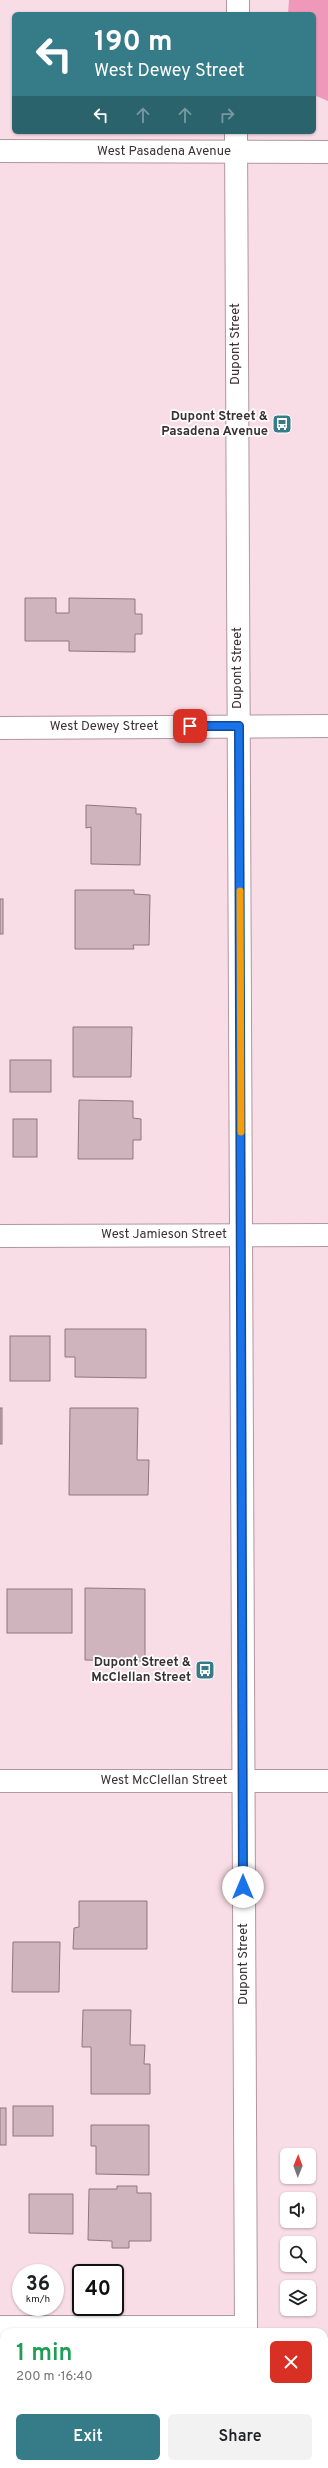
<!DOCTYPE html>
<html lang="en">
<head>
<meta charset="utf-8">
<style>
	:root { --surface:#fff; --page:#f2f2f2; --text:#202124; --muted:#757577; --accent:#367c88 }
	body { margin:0; font-family:Overpass,sans-serif; background:var(--page); color:var(--text); height:100vh; display:flex; flex-direction:column; font-size:15px; white-space:nowrap }
	* { box-sizing:border-box; margin:0 }
	p { font-size:13px; color:var(--muted) }
	.icon { flex:none; width:22px; height:22px; fill:none; stroke:currentColor; stroke-width:2; stroke-linecap:round; stroke-linejoin:round }
	.map { position:relative; flex:1; overflow:hidden }
	.details { position:absolute; left:0px; top:2328px; width:328px; height:140px; display:flex; flex-direction:column; background:var(--surface); border-radius:12px 12px 0 0; box-shadow:0 1px 3px #0004 }
	.details>* { flex:none }
	.banner { position:absolute; left:12px; top:12px; width:304px; height:122px; border-radius:6px; box-shadow:0 1px 3px #0004; background:#367c88; color:#fff; overflow:hidden }
	.needle { width:26px; rotate:1deg }
	.controls { position:absolute; left:280px; top:2148px; display:grid; gap:8px }
	.controls a { display:grid; place-items:center; width:36px; height:36px; border-radius:6px; background:var(--surface); box-shadow:0 1px 3px #0004; font-size:20px }
	.speed { position:absolute; left:12px; top:2264px; display:flex; gap:8px; font-size:20px; font-weight:700; text-align:center }
	.speed>* { display:grid; place-content:center; width:52px; height:52px; border-radius:50%; background:var(--surface); box-shadow:0 1px 3px #0004; line-height:1 }
	.speed small { font-size:10px; font-weight:400 }
	.speed .limit { border:2px solid #111; border-radius:6px; background:#fff; color:#111 }
	.pin { position:absolute; display:grid; place-items:center; width:34px; height:34px; color:#fff; margin:-17px; border-radius:8px; box-shadow:0 2px 6px #0006 }
	.me { position:absolute; width:44px; margin:-22px; rotate:0deg; stroke-linejoin:round; filter:drop-shadow(0 0 3px #0008) }
	.turn { display:flex; align-items:center; gap:14px; height:84px; padding:0 16px; font-size:18px }
	.turn .icon { width:52px; height:52px; stroke-width:2.5 }
	.turn b { display:block; font-size:28px; line-height:34px }
	.lanes { display:flex; align-items:center; height:38px; padding:0 16px; background:#0003; justify-content:center; gap:20px; direction:ltr }
	.lanes .off { opacity:.35 }
	.round { display:grid; place-items:center; flex:none; width:42px; height:42px; border-radius:6px; background:var(--page) }
	.summary { display:flex; align-items:center; justify-content:space-between; height:68px; padding:0 16px }
	h1 { font-size:24px; font-weight:600; line-height:30px; color:#1e9e55 }
	.cta { display:flex; gap:8px; margin-top:auto; padding:8px 16px }
	.cta a { flex:1; height:46px; border-radius:6px; background:var(--accent); color:#fff; font-size:16px; font-weight:600; line-height:46px; text-align:center }
	.cta a+a { background:var(--page); color:var(--text) }
	.map>svg:first-child { display:block }
	.green { fill:#ef98b9 }
	.building { fill:#cfb3bd; stroke:#90777f }
	.lines { fill:none; stroke-linecap:round; stroke-linejoin:round }
	.street-casing { stroke:#b197a0; stroke-width:24 }
	.secondary-casing { stroke:#b197a0; stroke-width:24 }
	.street { stroke:#fff; stroke-width:22 }
	.secondary { stroke:#fff; stroke-width:22 }
	.route-casing { stroke:#114b97; stroke-width:10 }
	.route { stroke:#1a73e8; stroke-width:7 }
	.slow { stroke:#f59e0b; stroke-width:7 }
	.labels { text-anchor:middle; dominant-baseline:central; stroke-width:3.5; stroke-linejoin:round; paint-order:stroke }
	.street-label { font-size:13px; fill:#3b3034; stroke:#fff }
	.poi-label { font-size:13px; font-weight:bold; fill:#3b3034; stroke:#fff; text-anchor:end }
</style>
</head>
<body>
<div class="map">
<svg width="328" height="2468" viewBox="0 0 328 2468">
	<rect width="100%" height="100%" fill="#f8dce6"/>
	<path class="green" d="M289,0H328V101L314,95V14H288Z"/>
	<g class="building">
		<path d="M25,598H56V613H69V598L135,599V614H142V634H135V652L69,651V641H25Z"/>
		<path d="M86,805L136,808V814H141L140,865L91,864V827L86,828Z"/>
		<path d="M75,890H134V894L150,895L149,945H133L134,949H75Z"/>
		<rect x="0" y="899" width="3" height="35"/>
		<path d="M73,1027H132L131,1077H73Z"/>
		<rect x="10" y="1060" width="41" height="32"/>
		<path d="M79,1100L133,1101V1118L141,1119V1140H133V1159H78Z"/>
		<rect x="13" y="1119" width="24" height="38"/>
		<path d="M65,1329H146V1378L75,1377V1357H65Z"/>
		<rect x="10" y="1336" width="40" height="45"/>
		<rect x="0" y="1408" width="2" height="36"/>
		<path d="M70,1408H138L137,1460H149L148,1495H69Z"/>
		<path d="M85,1588L145,1589V1661L85,1660Z"/>
		<rect x="7" y="1589" width="65" height="44"/>
		<path d="M79,1901H147V1949H73L74,1928L79,1927Z"/>
		<path d="M13,1942H60L59,1992H12Z"/>
		<path d="M83,2010H131L130,2045H145L144,2064H150V2094H91V2047H82Z"/>
		<rect x="13" y="2106" width="40" height="30"/>
		<rect x="0" y="2108" width="6" height="37"/>
		<path d="M91,2125H149V2175L96,2174V2146H91Z"/>
		<path d="M117,2186H137V2193H151V2241H129V2248H112V2241L88,2240L89,2189H117Z"/>
		<path d="M29,2194H73V2234L29,2233Z"/>
	</g>
	<g class="lines">
		<g class="street-casing">
			<g id="street">
				<path d="M0,728L328,726"/>
				<path d="M0,1236L328,1235"/>
				<path d="M0,1781H328"/>
				<path d="M0,2327H246"/>
			</g>
		</g>
		<g class="secondary-casing">
			<g id="secondary">
				<path d="M238,14V0"/>
				<path d="M236,132L246,2332"/>
				<path d="M0,151L328,152"/>
				<path d="M247,2464V2468"/>
			</g>
		</g>
		<use href="#street" class="street"/>
		<use href="#secondary" class="secondary"/>
	</g>
	<g class="lines">
		<g class="route-casing">
			<path id="route" d="M190,726H239L243,1887"/>
		</g>
		<use href="#route" class="route"/>
		<path class="slow" d="M240,891L241,1132"/>
	</g>
	<defs>
		<g id="bus-square" transform="scale(1)"><rect x="-9" y="-9" width="18" height="18" rx="4" fill="#367c88" stroke="#fff"/><path d="M-5-6H5V4H4V6H2V4H-2V6H-4V4H-5ZM-3.5-4V0h7V-4ZM-3.5 1.2v1.5H-2V1.2ZM2 1.2v1.5H3.5V1.2Z" fill="#fff"/></g>
	</defs>
	<g fill-rule="evenodd">
		<use href="#bus-square" x="282" y="424"/>
		<use href="#bus-square" x="205" y="1670"/>
	</g>
	<g class="labels">
		<g class="street-label">
			<text x="164" y="152">West Pasadena Avenue</text>
			<text transform="translate(236 344) rotate(-90)">Dupont Street</text>
			<text transform="translate(238 668) rotate(-90)">Dupont Street</text>
			<text x="104" y="727">West Dewey Street</text>
			<text x="164" y="1235">West Jamieson Street</text>
			<text x="164" y="1781">West McClellan Street</text>
			<text transform="translate(244 1964) rotate(-90)">Dupont Street</text>
		</g>
		<g class="poi-label">
			<text x="268" y="417">Dupont Street &amp;<tspan x="268" dy="15">Pasadena Avenue</tspan></text>
			<text x="191" y="1663">Dupont Street &amp;<tspan x="191" dy="15">McClellan Street</tspan></text>
		</g>
	</g>
</svg>
<div class="controls">
<a><svg class="needle" viewBox="-14 -14 28 28"><path d="M0-13l5 13h-10z" fill="#e53935"/><path d="M0 13l5-13h-10z" fill="#757577"/></svg></a>
<a><svg class="icon" aria-label="sound" viewBox="0 0 24 24"><path d="M4 9h4l5-4v14l-5-4H4zM17 9q2 3 0 6"/></svg></a>
<a><svg class="icon" aria-label="search" viewBox="0 0 24 24"><circle cx="10" cy="10" r="6"/><path d="M15 15l6 6"/></svg></a>
<a><svg class="icon" aria-label="layers" viewBox="0 0 24 24"><path d="M12 4l9 5-9 5-9-5zM3 14l9 5 9-5"/></svg></a>
</div>
<div class="speed"><div>36<small>km/h</small></div><div class="limit">40</div></div>
<div class="pin" style="left:190px;top:726px;background:#d93025"><svg class="icon" aria-label="arrive" viewBox="0 0 24 24"><path d="M6 21V4h12l-3 4 3 4H6"/></svg></div>
<svg class="me" style="left:243px;top:1887px" viewBox="-20 -20 40 40"><circle r="19" fill="#fff"/><path d="M0-13L10 11 0 6-10 11z" fill="#1a73e8"/></svg>
<div class="banner">
<div class="turn"><svg class="icon" aria-label="left" viewBox="0 0 24 24"><path d="M17 20v-9H6M10 6l-5 5 5 5"/></svg><div><b>190 m</b>West Dewey Street</div></div>
<div class="lanes"><svg class="icon" aria-label="left" viewBox="0 0 24 24"><path d="M17 20v-9H6M10 6l-5 5 5 5"/></svg><svg class="icon off" aria-label="ahead" viewBox="0 0 24 24"><path d="M12 20V5M6 11l6-6 6 6"/></svg><svg class="icon off" aria-label="ahead" viewBox="0 0 24 24"><path d="M12 20V5M6 11l6-6 6 6"/></svg><svg class="icon off" aria-label="right" viewBox="0 0 24 24"><path d="M7 20v-9h11M14 6l5 5-5 5"/></svg></div>
</div>
<section class="details">
<div class="summary"><div><h1>1 min</h1><p>200 m · 16:40</p></div><a class="round" style="background:#d93025;color:#fff"><svg class="icon" aria-label="close" viewBox="0 0 24 24"><path d="M6 6l12 12M18 6L6 18"/></svg></a></div>
<div class="cta"><a>Exit</a><a>Share</a></div>
</section>
</div>
</body>
</html>
